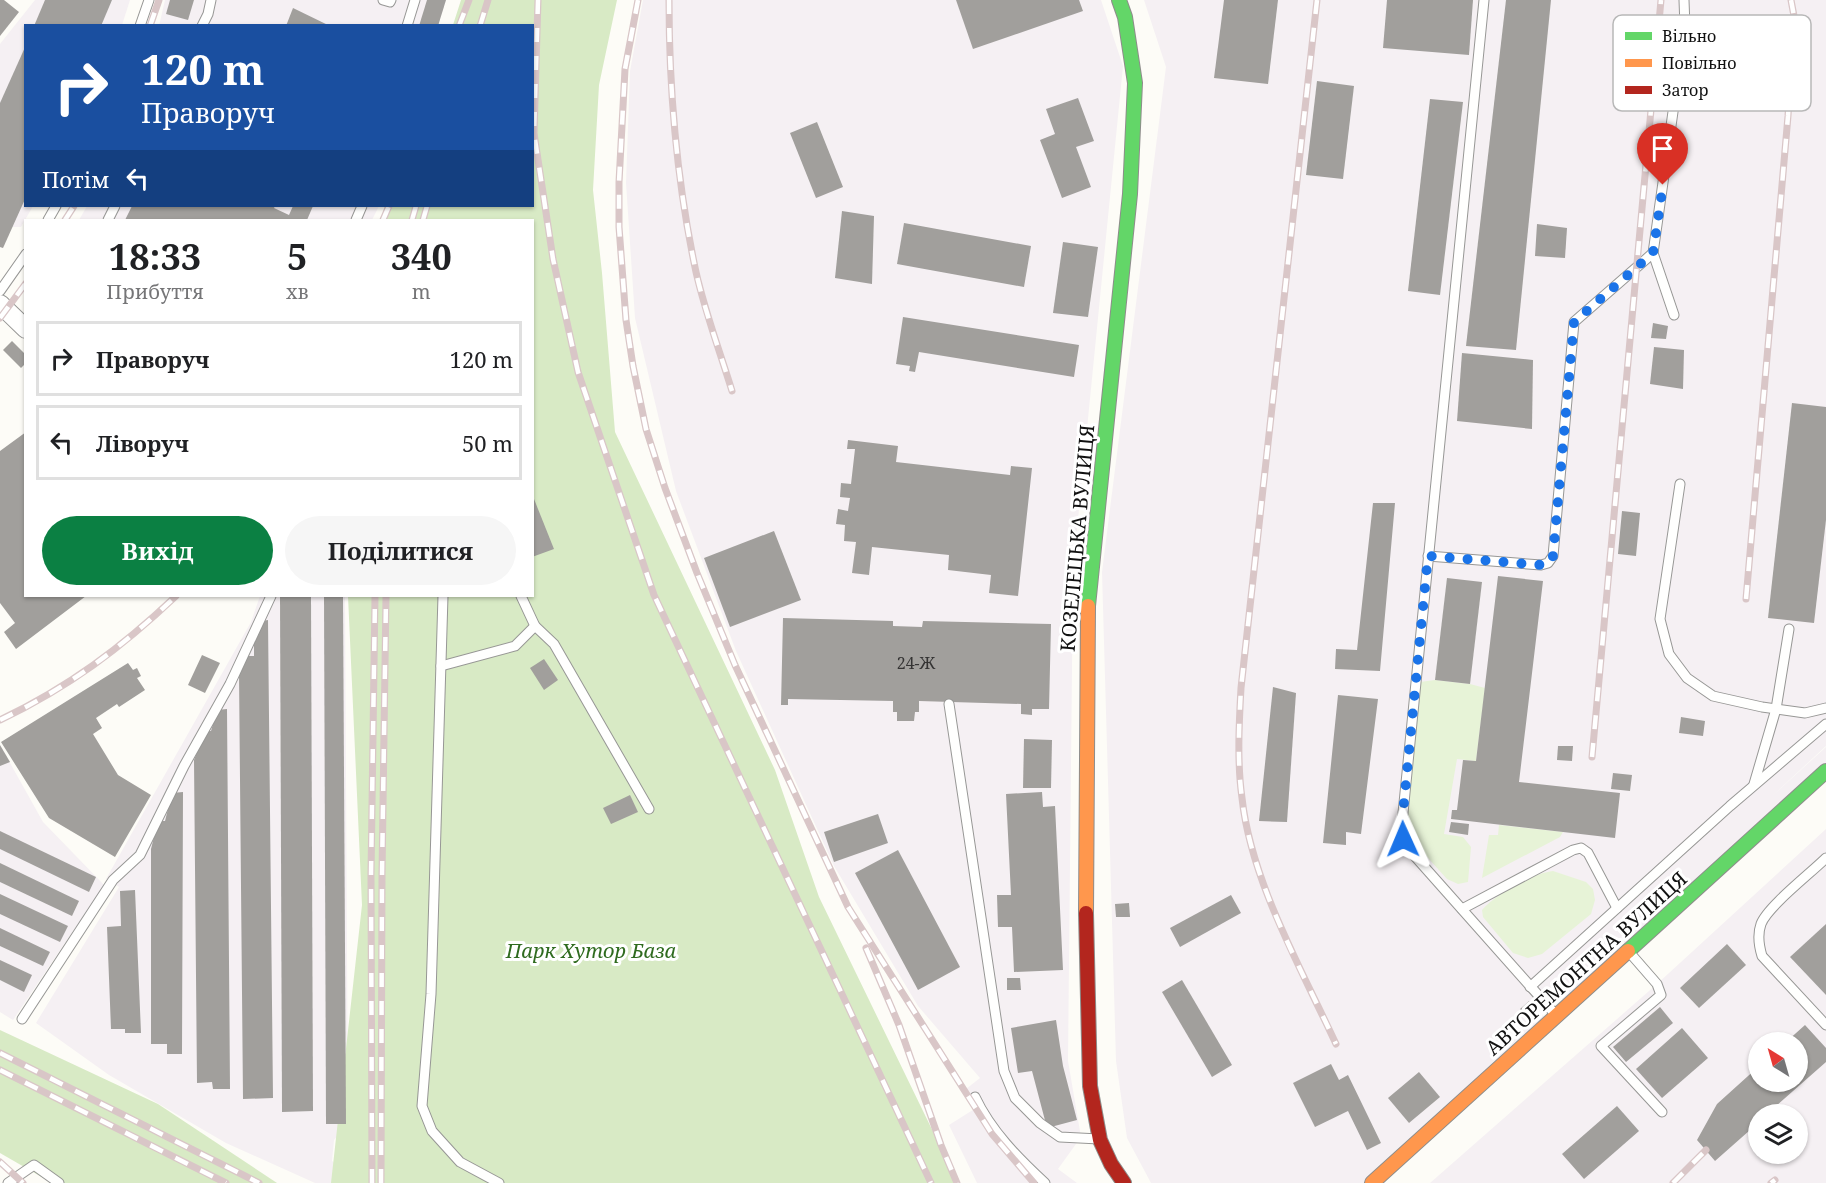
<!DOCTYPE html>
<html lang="uk">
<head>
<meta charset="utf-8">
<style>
	:root { --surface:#fff; --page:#f6f6f6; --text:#202124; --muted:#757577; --line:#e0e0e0; --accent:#0b8043 }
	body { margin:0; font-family:"Noto Serif",serif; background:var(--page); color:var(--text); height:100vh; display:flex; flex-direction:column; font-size:22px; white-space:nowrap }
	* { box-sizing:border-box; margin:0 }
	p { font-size:20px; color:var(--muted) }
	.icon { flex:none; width:33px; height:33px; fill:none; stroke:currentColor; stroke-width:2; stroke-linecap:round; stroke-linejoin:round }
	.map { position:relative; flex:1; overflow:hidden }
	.sheet { position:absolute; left:24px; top:219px; width:510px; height:378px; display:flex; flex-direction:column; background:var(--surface); border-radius:0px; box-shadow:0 2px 4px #0004 }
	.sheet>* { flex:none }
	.hud { position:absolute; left:24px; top:24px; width:510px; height:183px; border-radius:0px; box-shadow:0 2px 4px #0004; background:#1a4fa0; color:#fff; overflow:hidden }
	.needle { width:39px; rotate:323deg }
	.tools { position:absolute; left:1748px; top:1032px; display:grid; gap:12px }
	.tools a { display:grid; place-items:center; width:60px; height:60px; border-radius:50%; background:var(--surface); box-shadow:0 2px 4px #0004; font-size:30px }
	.pin { position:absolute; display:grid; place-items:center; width:51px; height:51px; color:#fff; margin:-62px -26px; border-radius:50% 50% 50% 0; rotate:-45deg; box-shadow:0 0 6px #0007 }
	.pin .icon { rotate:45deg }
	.me { position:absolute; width:66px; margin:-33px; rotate:359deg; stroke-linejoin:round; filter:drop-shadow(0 0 4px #0008) }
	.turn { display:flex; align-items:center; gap:21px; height:126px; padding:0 18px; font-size:27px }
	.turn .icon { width:78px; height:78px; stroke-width:2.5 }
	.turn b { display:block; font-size:42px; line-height:51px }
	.then { display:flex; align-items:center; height:57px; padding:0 18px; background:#0003; gap:12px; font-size:22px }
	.eta { display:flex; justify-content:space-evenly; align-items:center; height:102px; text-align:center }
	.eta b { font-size:36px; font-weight:700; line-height:42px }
	.button { display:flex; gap:12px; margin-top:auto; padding:12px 18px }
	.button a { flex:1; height:69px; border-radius:36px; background:var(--accent); color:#fff; font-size:24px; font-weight:700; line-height:69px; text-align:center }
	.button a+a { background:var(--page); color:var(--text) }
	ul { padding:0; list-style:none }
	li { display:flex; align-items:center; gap:18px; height:75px; margin:0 12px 9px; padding:0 6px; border:3px solid var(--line); border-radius:0px }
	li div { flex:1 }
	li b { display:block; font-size:22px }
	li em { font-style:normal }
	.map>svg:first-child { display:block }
	.industrial { fill:#f5f0f3; fill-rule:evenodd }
	.green { fill:#e7f3d7 }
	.forest { fill:#d8eac5 }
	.building { fill:#a19f9c }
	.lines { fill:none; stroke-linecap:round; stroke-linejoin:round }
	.lane-casing { stroke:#979795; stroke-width:11 }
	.street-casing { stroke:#979795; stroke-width:20 }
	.fast-casing { stroke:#8e8d8b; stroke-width:16 }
	.slow-casing { stroke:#8e8d8b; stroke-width:16 }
	.jam-casing { stroke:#8e8d8b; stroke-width:16 }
	.lane { stroke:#fffffe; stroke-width:9 }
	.street { stroke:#fffffe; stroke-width:18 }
	.fast { stroke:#63d668; stroke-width:14 }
	.slow { stroke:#ff974d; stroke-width:14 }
	.jam { stroke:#b3261e; stroke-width:14 }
	.rail-casing { stroke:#d9c6c7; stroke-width:7 }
	.rail { stroke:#fff; stroke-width:4.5; stroke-dasharray:14; stroke-linecap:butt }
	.route { stroke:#1a73e8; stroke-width:10; stroke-dasharray:0 18 }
	.labels { text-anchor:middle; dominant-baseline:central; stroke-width:6; stroke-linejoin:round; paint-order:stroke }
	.number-label { font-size:16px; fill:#353434 }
	.street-label { font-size:20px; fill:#111; stroke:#fff }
	.park-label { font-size:20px; font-style:italic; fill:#2f6b1f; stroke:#fff }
	.key { fill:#fff; stroke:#b8b8b8; stroke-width:1.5 }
	.key-label { font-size:16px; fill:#111 }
</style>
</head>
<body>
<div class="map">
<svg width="1826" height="1183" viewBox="0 0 1826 1183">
	<rect width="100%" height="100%" fill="#fdfcf7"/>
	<g class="industrial">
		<path d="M35,0H130L122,25L26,26V206H33L21,227H12L3,248L0,247V44Z"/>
		<path d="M165,0H446L438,25L159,26Z"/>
		<path d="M643,0H1101L1123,66L1073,570L1068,1061L1081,1137L1058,1169L1077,1183H977L949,1125L976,1108L966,1089L980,1078L918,1006L834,866L736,651L676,491L635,318L626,183L630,71Z"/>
		<path d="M1144,0H1826V746L1770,798L1826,747V777L1573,1010L1558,994L1539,1011L1548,1021L1379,1183H1151L1127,1138L1116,1061L1102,572L1166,67Z"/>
		<path d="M87,206H379L372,220H79Z"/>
		<path d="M260,596H345L348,1124L334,1140L332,1161L339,1166L336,1183H315L226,1143L109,1075L36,1023L119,887L106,879L251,622Z"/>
		<path d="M0,745L43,822L104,885L13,1020L0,1012Z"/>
		<path d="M1826,829V1183H1430L1657,984ZM1758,1042H1797V1082H1758ZM1758,1114H1797V1154H1758Z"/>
	</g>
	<g class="green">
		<path d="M1435,680L1470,684L1485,688L1476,761L1457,759L1444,834L1463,837L1471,847L1468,882L1458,884L1447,879L1410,838L1405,811L1420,682Z"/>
		<path d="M1499,825L1563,832L1560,837L1482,878L1489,835H1498Z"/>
		<path d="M1553,871L1586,882L1593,889L1595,900L1591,914L1542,954L1528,958L1513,953L1483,917L1482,910C1495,895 1533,873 1553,871Z"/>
	</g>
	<g class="forest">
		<path d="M461,0H617L599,85L593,190L602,273L615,432L775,770L819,897L958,1183H331L362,905L348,596H532V220H381L385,206H532V26L453,25Z"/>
		<path d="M0,1030L158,1104L277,1183H52L0,1153Z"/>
	</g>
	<g class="building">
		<path d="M0,0H4L19,12L0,36Z"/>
		<path d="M45,0H112L101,26H34Z"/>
		<path d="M170,0H194L188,20L166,14Z"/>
		<path d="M427,0H446L438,26H419Z"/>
		<path d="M956,0H1079L1083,11L973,49Z"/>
		<path d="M1224,0H1278L1268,84L1214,78Z"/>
		<path d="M1387,0H1473L1469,55L1383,48Z"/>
		<path d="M1506,0H1551L1516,350L1466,346Z"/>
		<path d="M293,8L330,26H286Z"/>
		<path d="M26,45V197L3,248L0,247V103Z"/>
		<path d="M1317,81L1354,86L1343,179L1306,175Z"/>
		<path d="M1078,98L1094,141L1076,147L1091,187L1062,198L1040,140L1055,134L1046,109Z"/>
		<path d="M1430,99L1463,102L1440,295L1408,291Z"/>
		<path d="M817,122L843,187L816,198L790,133Z"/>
		<path d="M132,206H275L274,208L289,215L293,206H313L307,220H125Z"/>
		<path d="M842,211L874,216L872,284L835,278Z"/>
		<path d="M904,223L1031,246L1024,287L897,264Z"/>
		<path d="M1537,224L1567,228L1565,258L1535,256Z"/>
		<path d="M1063,242L1098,247L1088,317L1053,313Z"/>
		<path d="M903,317L1079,345L1074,377L919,352L915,372L909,371L910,366L896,364Z"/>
		<path d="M1653,323L1668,326L1666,339L1651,338Z"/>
		<path d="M12,341L26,355V363L21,368L3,350Z"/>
		<path d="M1654,347L1684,350L1683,389L1650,384Z"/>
		<path d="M1462,353L1533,360L1532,429L1457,421Z"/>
		<path d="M1792,403L1826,407V520L1814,623L1768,618Z"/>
		<path d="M26,432V596H86L16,649L4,632L15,623L0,603V451Z"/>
		<path d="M848,440L898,446L896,462L1010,475L1011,466L1032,468L1018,596L989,593L991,575L948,570L949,555L872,547L869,575L852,573L856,542L844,541L845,525L836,524L838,509L848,511L850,498L840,497L841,483L851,484L855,449H847Z"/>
		<path d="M532,494L554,549L532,557Z"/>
		<path d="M1373,503H1395L1380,671L1335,669L1336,649L1357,650Z"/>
		<path d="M1622,511L1640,513L1636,556L1618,554Z"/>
		<path d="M774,531L801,600L730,627L704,558Z"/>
		<path d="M1498,576L1543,581L1519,782L1620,793L1615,838L1451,819L1452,810H1457L1463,760L1476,761Z"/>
		<path d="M1447,578L1482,582L1470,684L1435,680Z"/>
		<path d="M280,596H311L313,1111L282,1112Z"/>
		<path d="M324,596H343L346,1124H326Z"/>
		<path d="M783,618L893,621V626L922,627L923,621L1051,624L1049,709H1032V715L1021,714V704L919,701V712H915L914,721H897V712H893V701L788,699V705H781Z"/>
		<path d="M268,620L273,1098L243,1099L239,673L245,656H254V639L262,621Z"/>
		<path d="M202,655L220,663L205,693L188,685Z"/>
		<path d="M544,659L558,680L544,690L530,668Z"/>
		<path d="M128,663L133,670L137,668L141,676L137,678L145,690L119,707L117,704L96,718L102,728L93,734L118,775L151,795L115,857L49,818L1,742Z"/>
		<path d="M1273,687L1296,693L1287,822L1259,821Z"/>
		<path d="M1338,695L1378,699L1361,834L1346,832V845L1323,843Z"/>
		<path d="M227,709L230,1089H213L212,1082L197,1083L194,760L205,731H211L217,710Z"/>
		<path d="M1681,717L1705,721L1703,736L1679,733Z"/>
		<path d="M1024,739L1052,740L1051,788H1023Z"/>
		<path d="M0,745L10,762L0,766Z"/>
		<path d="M1558,746H1573L1572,761L1557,760Z"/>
		<path d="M1613,773L1632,775L1630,791L1611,789Z"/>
		<path d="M183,792L182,1054H167V1044H151V849L158,821H165L172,793Z"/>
		<path d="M1042,792L1043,807L1055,806L1063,970L1014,972L1012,927H998L997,895H1011L1006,794Z"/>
		<path d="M630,795L638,812L611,824L603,808Z"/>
		<path d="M878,814L888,843L834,862L824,832Z"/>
		<path d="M1451,822L1469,824L1468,835L1449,832Z"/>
		<path d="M0,831L96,877L89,892L0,849Z"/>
		<path d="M898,850L960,967L918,990L855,873Z"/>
		<path d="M0,863L79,901L72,916L0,882Z"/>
		<path d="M135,890L141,1033H125V1029H111L107,927L121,926L120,891Z"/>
		<path d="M0,894L68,926L60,942L0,914Z"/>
		<path d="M1231,895L1241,913L1180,947L1170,928Z"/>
		<path d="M1129,903L1130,917H1116L1115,904Z"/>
		<path d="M1826,924V995L1790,957Z"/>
		<path d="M0,928L50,952L43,966L0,946Z"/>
		<path d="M1727,944L1746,965L1699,1008L1680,988Z"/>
		<path d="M0,960L32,975L24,992L0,980Z"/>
		<path d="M1007,978H1020L1021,990H1007Z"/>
		<path d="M1182,980L1232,1065L1212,1077L1162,992Z"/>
		<path d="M1529,1001L1536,1009L1527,1017L1520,1009Z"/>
		<path d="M1660,1007L1673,1023L1626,1062L1613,1047Z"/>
		<path d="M1056,1020L1063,1066L1077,1120L1047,1128L1032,1071L1018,1073L1011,1028Z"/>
		<path d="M1805,1025L1826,1048V1062L1767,1114H1758V1123L1715,1161L1697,1140L1717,1104L1758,1067V1082H1797V1042H1786Z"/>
		<path d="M1682,1028L1708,1058L1662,1098L1636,1069Z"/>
		<path d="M1331,1064L1339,1080L1348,1075L1381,1143L1367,1150L1348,1111L1315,1127L1293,1083Z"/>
		<path d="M1419,1072L1440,1097L1409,1123L1388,1098Z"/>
		<path d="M1617,1106L1639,1131L1584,1179L1562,1154Z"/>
	</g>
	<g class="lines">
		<g class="lane-casing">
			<g id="lane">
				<path d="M383,0L390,2L391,0"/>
				<path d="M1484,0L1402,823L1403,839L1412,853L1555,1014"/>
				<path d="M140,26L149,0"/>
				<path d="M202,26L208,14L211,0"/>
				<path d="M407,26L415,0"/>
				<path d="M48,220L56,206"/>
				<path d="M108,220L115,206"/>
				<path d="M356,220L362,206"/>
				<path d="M0,291L26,254"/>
				<path d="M1674,315L1653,253L1685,27L1684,0"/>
				<path d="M1680,484L1660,619L1669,654L1687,678L1713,696L1762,707L1805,713L1826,708"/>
				<path d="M1428,556L1541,565L1548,563L1553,556L1574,322L1653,253"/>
				<path d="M443,596L431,994L422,1106L432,1131L460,1162L499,1183"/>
				<path d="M521,596L535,626L554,644L649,809"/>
				<path d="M441,666L515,646L535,626"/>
				<path d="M949,704L1004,1071L1015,1098L1040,1123L1060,1137L1099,1139"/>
				<path d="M1754,784L1776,709L1789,629"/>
				<path d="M1826,858C1811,873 1767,907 1761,924C1757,935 1759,946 1762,956L1826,1025"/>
				<path d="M1462,909L1573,850L1581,848L1588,853L1617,908"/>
				<path d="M1630,953L1657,984L1661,995L1601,1046L1662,1112"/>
				<path d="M1530,987L1730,806L1826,724"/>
				<path d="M22,1019L113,880L140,855L184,766L230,684L271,596"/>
				<path d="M975,1097C991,1131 1018,1158 1045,1183"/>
				<path d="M8,1183L34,1165L59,1183"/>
			</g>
		</g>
		<g class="street-casing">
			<path id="street" d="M0,304L26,329"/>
		</g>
		<g class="fast-casing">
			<g id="fast">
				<path d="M1088,606L1130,194L1135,83L1125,17L1119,0"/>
				<path d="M1628,951L1826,771"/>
			</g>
		</g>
		<g class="slow-casing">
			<g id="slow">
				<path d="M1086,913L1088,606"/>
				<path d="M1372,1183L1628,951"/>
			</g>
		</g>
		<g class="jam-casing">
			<path id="jam" d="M1086,913L1090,1086L1100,1140L1111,1164L1124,1183"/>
		</g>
		<use href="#lane" class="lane"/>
		<use href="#street" class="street"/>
		<use href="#fast" class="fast"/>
		<use href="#slow" class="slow"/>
		<use href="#jam" class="jam"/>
		<g class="rail-casing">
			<g id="rail">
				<path d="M538,0L534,133L553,259L578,372L654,595L931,1183"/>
				<path d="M638,0L625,69L619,182V227L626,320L633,366L646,429L665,488L697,573L735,665L848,907L992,1134L1034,1183"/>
				<path d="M669,0C669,91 677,183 696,272C705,312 720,352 732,391"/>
				<path d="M1317,0L1241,688C1239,724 1237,762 1242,798C1251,881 1301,968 1336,1044"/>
				<path d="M150,26L159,0"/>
				<path d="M459,26L469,0"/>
				<path d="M480,26L488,0"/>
				<path d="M65,220L74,206"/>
				<path d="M383,220L389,206"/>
				<path d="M412,220L416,206"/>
				<path d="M423,220L427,206"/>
				<path d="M0,318L26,283"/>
				<path d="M1746,599L1788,116L1794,16L1791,0"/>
				<path d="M0,720C69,687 121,648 176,596"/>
				<path d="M1592,757L1661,0"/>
				<path d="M866,948L899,1025L941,1145L957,1183"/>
				<path d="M0,1053L259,1183"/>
				<path d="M0,1070L226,1183"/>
				<path d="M0,1162L23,1183"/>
				<path d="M372,1183L371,875L375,596"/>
				<path d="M381,1183L382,875L386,596"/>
				<path d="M1673,1183L1706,1150"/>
				<path d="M1771,1183L1775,1180"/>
			</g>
		</g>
		<use href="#rail" class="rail"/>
	</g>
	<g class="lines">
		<path class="route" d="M1403,839L1402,823L1428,556L1541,565L1548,564L1553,556L1574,322L1653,253L1663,185"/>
	</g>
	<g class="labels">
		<g class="number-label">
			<text x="916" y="663">24-Ж</text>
		</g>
		<g class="street-label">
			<text transform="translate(1077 538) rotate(-85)">КОЗЕЛЕЦЬКА ВУЛИЦЯ</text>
			<text transform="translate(1586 963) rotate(-42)">АВТОРЕМОНТНА ВУЛИЦЯ</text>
		</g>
		<g class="park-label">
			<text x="591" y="950">Парк Хутор База</text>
		</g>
	</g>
	<rect x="1613" y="15" width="198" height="96" rx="9" class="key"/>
	<rect x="1625" y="32" width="27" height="8" fill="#63d668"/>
	<rect x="1625" y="59" width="27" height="8" fill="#ff974d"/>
	<rect x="1625" y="86" width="27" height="8" fill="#b3261e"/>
	<g class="key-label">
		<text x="1662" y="42">Вільно</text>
		<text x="1662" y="69">Повільно</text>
		<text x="1662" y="96">Затор</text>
	</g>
</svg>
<div class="tools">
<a><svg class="needle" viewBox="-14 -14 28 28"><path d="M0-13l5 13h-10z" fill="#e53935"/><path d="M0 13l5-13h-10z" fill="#757577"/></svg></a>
<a><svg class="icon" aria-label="layers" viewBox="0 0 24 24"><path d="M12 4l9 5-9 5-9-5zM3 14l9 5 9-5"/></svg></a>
</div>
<div class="pin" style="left:1663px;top:185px;background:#d93025"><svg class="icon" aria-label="arrive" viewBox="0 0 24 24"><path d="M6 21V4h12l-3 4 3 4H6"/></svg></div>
<svg class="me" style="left:1403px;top:839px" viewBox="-20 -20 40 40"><path d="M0-17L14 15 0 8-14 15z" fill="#1a73e8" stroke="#fff" stroke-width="4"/></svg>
<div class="hud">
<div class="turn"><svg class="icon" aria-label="right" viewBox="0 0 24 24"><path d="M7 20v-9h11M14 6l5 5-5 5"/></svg><div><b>120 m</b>Праворуч</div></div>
<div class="then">Потім<svg class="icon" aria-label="left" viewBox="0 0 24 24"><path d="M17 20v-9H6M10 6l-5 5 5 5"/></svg></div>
</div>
<section class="sheet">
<div class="eta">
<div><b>18:33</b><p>Прибуття</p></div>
<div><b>5</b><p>хв</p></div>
<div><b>340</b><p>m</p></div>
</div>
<ul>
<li><svg class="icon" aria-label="right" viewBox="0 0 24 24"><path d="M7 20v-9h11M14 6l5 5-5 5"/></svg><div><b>Праворуч</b></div><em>120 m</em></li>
<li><svg class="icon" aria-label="left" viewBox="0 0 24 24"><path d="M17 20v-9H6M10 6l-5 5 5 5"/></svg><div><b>Ліворуч</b></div><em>50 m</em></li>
</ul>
<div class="button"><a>Вихід</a><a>Поділитися</a></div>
</section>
</div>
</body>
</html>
